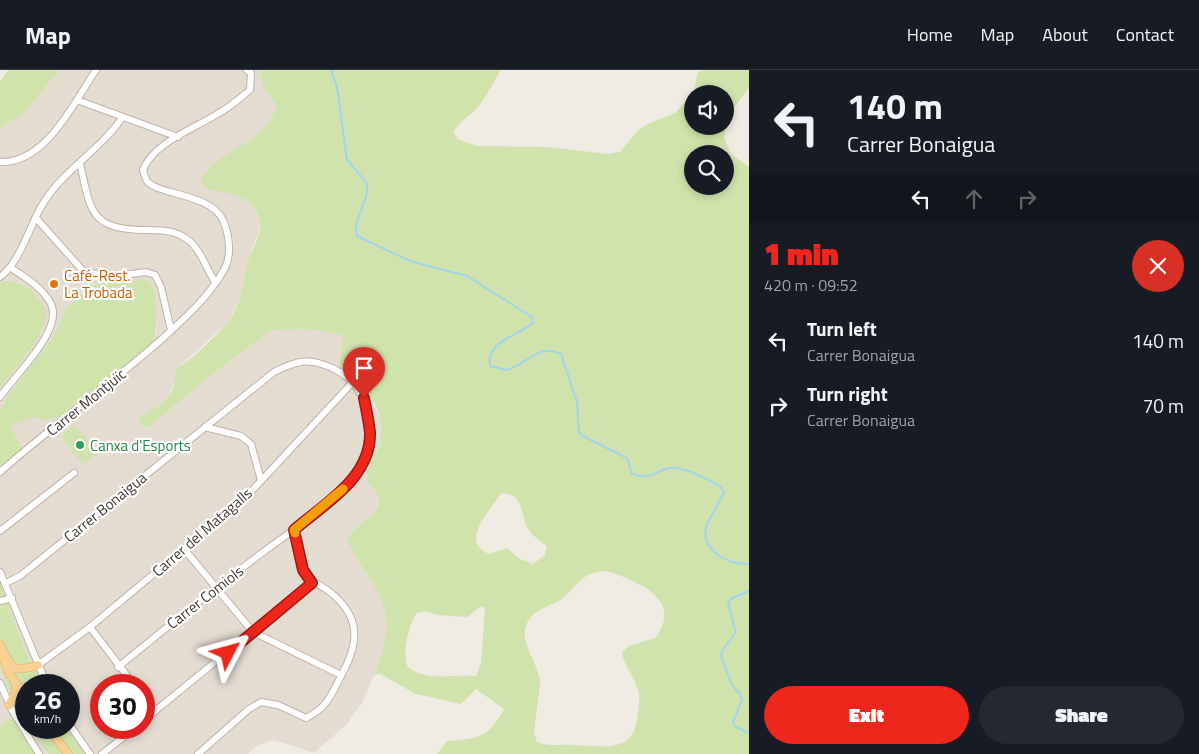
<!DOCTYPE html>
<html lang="en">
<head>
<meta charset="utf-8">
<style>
	:root { --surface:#171b24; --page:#242831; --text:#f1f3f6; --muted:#9ea1a6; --line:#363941; --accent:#ee261c }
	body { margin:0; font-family:"Titillium Web",sans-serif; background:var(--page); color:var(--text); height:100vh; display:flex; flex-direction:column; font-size:19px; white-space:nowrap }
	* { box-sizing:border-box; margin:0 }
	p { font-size:16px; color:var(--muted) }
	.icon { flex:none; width:28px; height:28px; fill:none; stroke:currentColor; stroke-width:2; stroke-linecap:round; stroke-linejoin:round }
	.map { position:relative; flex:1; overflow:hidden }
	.sheet { display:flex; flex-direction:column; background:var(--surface); width:450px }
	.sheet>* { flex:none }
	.banner { background:#171b24; color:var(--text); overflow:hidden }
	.buttons { position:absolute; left:684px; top:15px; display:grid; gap:10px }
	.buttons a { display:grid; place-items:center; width:50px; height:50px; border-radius:50%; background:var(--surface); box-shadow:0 2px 8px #0003; font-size:25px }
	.speed { position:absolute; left:15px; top:604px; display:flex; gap:10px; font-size:25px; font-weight:700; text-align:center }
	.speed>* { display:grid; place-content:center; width:65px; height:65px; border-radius:50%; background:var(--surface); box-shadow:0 2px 8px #0003; line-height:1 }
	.speed small { font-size:12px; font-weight:400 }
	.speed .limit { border:8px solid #d22; background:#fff; color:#111 }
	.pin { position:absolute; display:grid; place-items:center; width:42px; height:42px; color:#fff; margin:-51px -21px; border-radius:50% 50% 50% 0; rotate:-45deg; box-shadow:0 0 5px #0007 }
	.pin .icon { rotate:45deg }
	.me { position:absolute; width:55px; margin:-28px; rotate:51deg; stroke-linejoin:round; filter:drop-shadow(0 0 4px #0008) }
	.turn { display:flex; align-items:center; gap:18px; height:105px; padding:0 15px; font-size:22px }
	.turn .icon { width:65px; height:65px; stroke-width:2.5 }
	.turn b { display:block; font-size:35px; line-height:42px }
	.lanes { display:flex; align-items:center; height:48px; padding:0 15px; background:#0003; justify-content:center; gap:25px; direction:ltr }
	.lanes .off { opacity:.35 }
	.round { display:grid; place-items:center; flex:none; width:52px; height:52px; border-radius:26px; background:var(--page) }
	.head { display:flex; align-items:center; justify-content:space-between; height:85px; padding:0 15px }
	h1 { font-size:30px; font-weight:800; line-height:38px; color:var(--accent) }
	.action { display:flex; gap:10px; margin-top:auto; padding:10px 15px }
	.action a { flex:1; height:58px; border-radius:30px; background:var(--accent); color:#fff; font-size:20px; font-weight:800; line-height:58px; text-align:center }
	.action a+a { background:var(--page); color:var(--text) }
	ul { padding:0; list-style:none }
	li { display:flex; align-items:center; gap:15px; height:65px; padding:0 15px }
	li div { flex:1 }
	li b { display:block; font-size:19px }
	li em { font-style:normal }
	header { display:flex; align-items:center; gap:30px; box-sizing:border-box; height:70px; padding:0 25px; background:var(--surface); border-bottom:1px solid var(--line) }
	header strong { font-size:24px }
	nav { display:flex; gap:28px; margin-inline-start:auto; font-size:18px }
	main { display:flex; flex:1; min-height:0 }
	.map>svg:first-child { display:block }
	.residential { fill:#e4dcd1; fill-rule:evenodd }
	.green { fill:#d0e3ad; fill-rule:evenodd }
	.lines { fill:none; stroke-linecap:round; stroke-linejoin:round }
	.stream { stroke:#a1d5eb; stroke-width:2 }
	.minor-casing { stroke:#beb4a9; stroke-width:8 }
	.major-casing { stroke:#dcac65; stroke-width:9 }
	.minor { stroke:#fff; stroke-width:6 }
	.major { stroke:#f9d194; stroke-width:8 }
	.route-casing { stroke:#9b1912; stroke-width:12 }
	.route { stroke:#ee261c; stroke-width:9 }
	.slow { stroke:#f59e0b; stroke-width:9 }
	.food-dot { fill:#e8710a; stroke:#fff; stroke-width:2 }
	.leisure-dot { fill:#2e9e5b; stroke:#fff; stroke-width:2 }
	.labels { text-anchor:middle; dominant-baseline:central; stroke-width:4.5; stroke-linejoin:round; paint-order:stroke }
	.food-label { font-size:15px; fill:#c56008; stroke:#fff; text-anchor:start }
	.street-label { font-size:15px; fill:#423b34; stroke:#fff }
	.leisure-label { font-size:15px; fill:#27864d; stroke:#fff; text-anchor:start }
</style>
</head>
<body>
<header>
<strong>Map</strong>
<nav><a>Home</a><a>Map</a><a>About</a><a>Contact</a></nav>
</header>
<main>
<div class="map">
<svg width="749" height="684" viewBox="0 0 749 684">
	<rect width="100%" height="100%" fill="#f0ebe3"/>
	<g class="residential">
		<path d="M59,0H260L262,14L275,32L277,36L273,47L263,62L238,80L216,91L203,107L224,121L239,126L249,132L260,149L258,163L245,197L242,223L228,252L179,297L174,315L167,328L139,350L141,355L145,357L150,356L214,303L272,260L310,259L341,265L343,270L339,294L366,319L381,349V365L367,410L379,427V433L375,443L353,460L350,477L381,527L386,542L387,563L383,583L362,633L346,655L314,683L274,670L258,675L248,684H86L67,658H69V615H42L24,578L0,512V374L9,356L33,347L51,350L64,345L154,272L157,259L154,218L149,212L140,210L90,215L66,239L53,267L8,326L0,341V58L25,42ZM101,615H144V658H101Z"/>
		<path d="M0,598L14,633L26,652V658H30L48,684H36L14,647L0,655Z"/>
	</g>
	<g class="green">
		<path d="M8,0H59L25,42L0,58V12Z"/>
		<path d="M260,0H501C493,12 487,26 478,37C470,46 459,52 453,62L458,69L477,76L547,77L608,84L620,82L638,60L648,54L675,43L692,25V56H725V24H694L697,4L702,0H749V18L731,41L724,66L730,83L749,97V684H437L447,671C478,669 488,668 504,639L476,619L461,634L416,624L380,604L374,605C402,537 379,529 348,473C350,452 386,446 378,426C376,420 369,417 367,410C367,398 374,388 378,377C390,338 365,319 339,294L343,270L341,265L310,259L272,260L214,303L150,356L145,357L140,355L139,350L142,347C155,337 180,325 174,305L179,297C192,290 217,265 227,253C233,246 239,231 242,222C244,212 244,201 247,192C252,180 264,160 259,148C246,113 209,129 201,112C213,78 261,82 277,36L262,14ZM692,84H725V116H692ZM504,423C525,426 520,447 529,460C533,467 541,471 547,476L545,485L533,494L520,489L507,478L489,484C459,472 490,440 500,425ZM607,501C637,511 685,530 655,568L629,576L622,582C623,595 634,606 638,620C641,628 638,641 637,650C632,684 601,676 574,675C561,674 549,677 537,672L534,663C535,647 539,630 540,614C540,590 511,567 533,545C541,537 554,535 563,528C581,513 581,502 607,501ZM481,536L485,538L481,593L476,606C453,603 428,613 408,597C401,587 409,554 416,544L424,541L437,545L467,547Z"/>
		<path d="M141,210C144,210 149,211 151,214C158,220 157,263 154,272L60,348L46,350L33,347L10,356L22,378L0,396V341L8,326L53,267L66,239L90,215Z"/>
		<path d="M3,211C16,211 27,215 36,226C39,230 44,235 45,239C52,259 12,302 0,318V214Z"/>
		<path d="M75,355L98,383L83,395L61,366Z"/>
		<path d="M0,512L24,578L42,615H26V652L14,633L0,598Z"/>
		<path d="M14,647L36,684H0V655Z"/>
		<path d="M30,658H67L86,684H48Z"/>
	</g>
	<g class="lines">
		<g class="stream">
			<path d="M331,0L337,17L347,90L367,113C370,132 352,148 357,166L410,191L467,206L532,247L533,253C518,265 485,273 490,296L506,300C526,296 539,272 561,284L577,332L579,362L583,366L627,388L632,404C651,411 653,401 670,398C684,396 709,410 721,417L724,423L707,454C698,481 728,494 749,494"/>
			<path d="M749,521L731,529L728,534L736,562L722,581L721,586L732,615L740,624L742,630L733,652L736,657L749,663"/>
		</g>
		<g class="minor-casing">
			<g id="minor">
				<path d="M77,30L178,67"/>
				<path d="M0,92C46,94 74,32 96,0"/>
				<path d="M80,94C91,139 88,160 145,160C157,160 171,160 182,166C200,175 205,197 215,212"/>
				<path d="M36,148L83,201L109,207L146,202L155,205L161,217L171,260"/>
				<path d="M0,207C22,190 29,155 44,132C65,99 100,80 122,48"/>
				<path d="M0,327C14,306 64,260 51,234C43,218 25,207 11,198"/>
				<path d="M205,357L241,366L251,374L261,410"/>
				<path d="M0,402C52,356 110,315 162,269C185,248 210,226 225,198C232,184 229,164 223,150C210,123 157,125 147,111C145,108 144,103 143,100C154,72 194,59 219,43C230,37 240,28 250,20L251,3L247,0"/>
				<path d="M0,461L74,403"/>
				<path d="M184,479L253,562L341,605"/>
				<path d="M0,502L47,615"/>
				<path d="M6,513L20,506L274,302C298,290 310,287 334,299C375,319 377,373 354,407C340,429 292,461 270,477C218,515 168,556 118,597"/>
				<path d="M0,531L12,528"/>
				<path d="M90,557L134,615"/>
				<path d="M38,595L90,557L246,427L352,313"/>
				<path d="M0,613L12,640L39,684"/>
				<path d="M144,626L156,640"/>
				<path d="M144,650L312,513"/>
				<path d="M69,654L90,684"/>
				<path d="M102,684L135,658"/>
				<path d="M198,684L249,639L261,632L278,635L306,648C327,638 331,625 341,606C359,573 362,548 330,522C320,514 311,513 304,501C298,491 297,473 294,460"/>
			</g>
		</g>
		<g class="major-casing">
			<g id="major">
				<path d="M0,574C11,597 11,604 38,595"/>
				<path d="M0,579L9,603L26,627"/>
				<path d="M9,635L15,624L16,614"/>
				<path d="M48,658L68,684"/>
			</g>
		</g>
		<use href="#minor" class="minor"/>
		<use href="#major" class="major"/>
	</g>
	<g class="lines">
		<g class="route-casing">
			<path id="route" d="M228,583L312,513L303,500L294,460C324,434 371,408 370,363C369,351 366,339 364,328"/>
		</g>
		<use href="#route" class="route"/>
		<path class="slow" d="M295,463L294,460L343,419"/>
	</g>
	<circle class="food-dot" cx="54" cy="214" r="5"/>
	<circle class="leisure-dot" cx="80" cy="375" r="5"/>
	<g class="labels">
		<g class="food-label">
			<text x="64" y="205">Café-Rest.<tspan x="64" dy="17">La Trobada</tspan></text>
		</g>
		<g class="street-label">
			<text transform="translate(86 332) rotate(-39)">Carrer Montjuïc</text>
			<text transform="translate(105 437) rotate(-39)">Carrer Bonaigua</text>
			<text transform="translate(202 462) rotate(-41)">Carrer del Matagalls</text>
			<text transform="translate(205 527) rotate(-38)">Carrer Comiols</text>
		</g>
		<g class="leisure-label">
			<text x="90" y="375">Canxa d'Esports</text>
		</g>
	</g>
</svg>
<div class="buttons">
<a><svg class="icon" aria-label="sound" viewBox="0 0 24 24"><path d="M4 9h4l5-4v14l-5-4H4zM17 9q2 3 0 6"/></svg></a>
<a><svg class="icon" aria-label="search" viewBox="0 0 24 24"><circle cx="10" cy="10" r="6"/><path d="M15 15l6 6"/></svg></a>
</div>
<div class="speed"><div>26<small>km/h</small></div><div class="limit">30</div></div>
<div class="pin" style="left:364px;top:328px;background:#d93025"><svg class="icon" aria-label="arrive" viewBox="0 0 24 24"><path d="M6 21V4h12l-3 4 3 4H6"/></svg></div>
<svg class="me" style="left:228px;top:583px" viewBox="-20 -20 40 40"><path d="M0-17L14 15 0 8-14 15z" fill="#ee261c" stroke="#fff" stroke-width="4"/></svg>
</div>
<section class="sheet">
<div class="banner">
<div class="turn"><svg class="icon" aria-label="left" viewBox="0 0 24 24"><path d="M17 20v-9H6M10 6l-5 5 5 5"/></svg><div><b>140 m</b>Carrer Bonaigua</div></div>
<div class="lanes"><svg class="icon" aria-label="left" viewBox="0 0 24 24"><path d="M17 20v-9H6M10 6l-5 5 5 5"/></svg><svg class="icon off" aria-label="ahead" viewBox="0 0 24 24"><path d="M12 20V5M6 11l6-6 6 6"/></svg><svg class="icon off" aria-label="right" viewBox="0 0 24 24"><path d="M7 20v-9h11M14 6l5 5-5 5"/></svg></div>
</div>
<div class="head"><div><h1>1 min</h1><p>420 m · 09:52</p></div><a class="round" style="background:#d93025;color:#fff"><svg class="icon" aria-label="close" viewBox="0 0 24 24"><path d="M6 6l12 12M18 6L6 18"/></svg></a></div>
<ul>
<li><svg class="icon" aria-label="left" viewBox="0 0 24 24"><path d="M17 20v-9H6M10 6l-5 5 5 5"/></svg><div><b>Turn left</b><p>Carrer Bonaigua</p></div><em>140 m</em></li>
<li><svg class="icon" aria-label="right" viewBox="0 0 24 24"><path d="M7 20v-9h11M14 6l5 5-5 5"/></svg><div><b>Turn right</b><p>Carrer Bonaigua</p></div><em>70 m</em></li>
</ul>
<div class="action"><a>Exit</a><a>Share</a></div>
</section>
</main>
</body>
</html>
